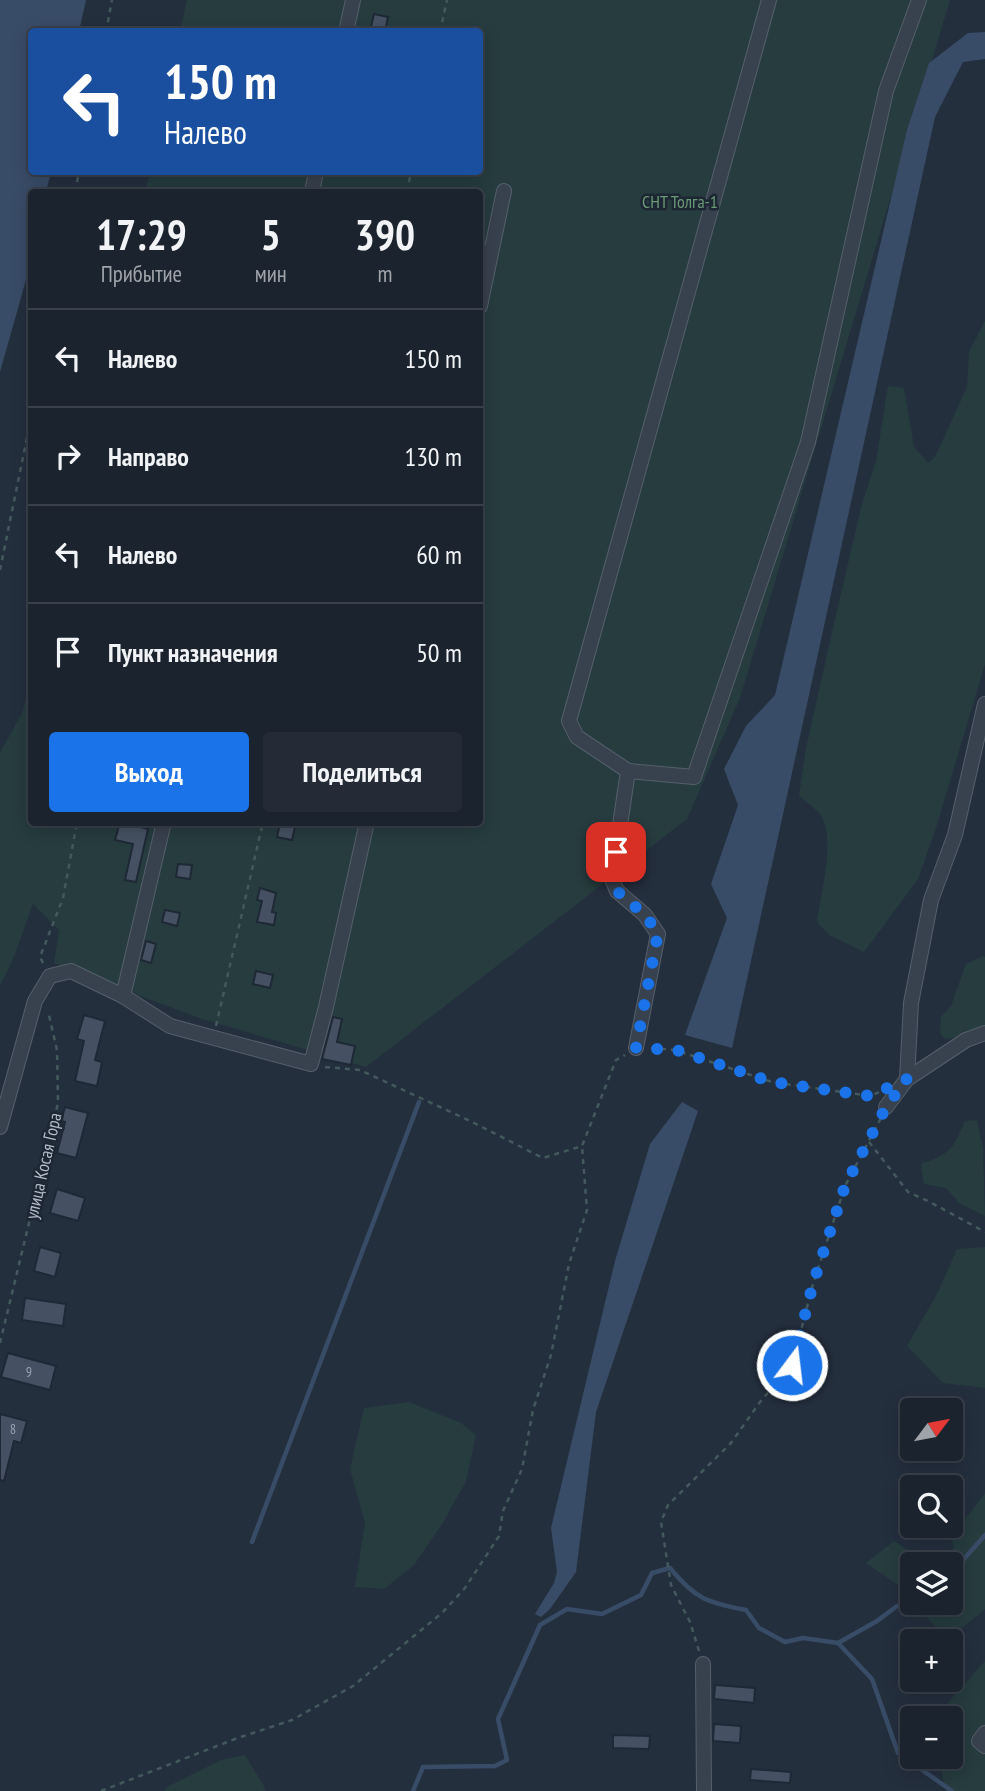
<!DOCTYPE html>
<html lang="ru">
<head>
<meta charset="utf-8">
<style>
	:root { --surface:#1b232e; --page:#242b36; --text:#f1f3f6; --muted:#a0a4aa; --line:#39404a; --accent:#1a73e8 }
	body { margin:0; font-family:"PT Sans Narrow",sans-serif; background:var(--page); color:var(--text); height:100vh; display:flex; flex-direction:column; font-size:26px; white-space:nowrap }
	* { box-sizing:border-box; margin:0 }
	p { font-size:23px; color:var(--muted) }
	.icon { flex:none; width:38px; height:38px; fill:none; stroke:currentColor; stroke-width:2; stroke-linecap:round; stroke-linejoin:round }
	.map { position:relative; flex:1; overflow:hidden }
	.sheet { position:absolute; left:28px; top:189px; width:455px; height:637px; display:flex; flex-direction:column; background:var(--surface); border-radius:7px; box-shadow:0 4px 18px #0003,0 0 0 2px var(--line) }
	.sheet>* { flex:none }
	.banner { position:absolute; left:28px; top:28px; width:455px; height:147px; border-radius:7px; box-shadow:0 4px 18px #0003,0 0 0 2px var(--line); background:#1a4fa0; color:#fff; overflow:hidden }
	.needle { width:46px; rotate:58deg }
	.buttons { position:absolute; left:900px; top:1398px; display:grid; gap:14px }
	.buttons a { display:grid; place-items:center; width:63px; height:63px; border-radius:7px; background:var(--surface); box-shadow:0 4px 18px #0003,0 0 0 2px var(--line); font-size:35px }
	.pin { position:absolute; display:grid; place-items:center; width:60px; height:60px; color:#fff; margin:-30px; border-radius:14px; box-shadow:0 4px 10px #0006 }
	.me { position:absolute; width:77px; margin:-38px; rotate:15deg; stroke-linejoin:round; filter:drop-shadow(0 0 5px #0008) }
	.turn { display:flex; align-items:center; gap:24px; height:147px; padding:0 21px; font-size:32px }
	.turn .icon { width:91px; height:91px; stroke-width:2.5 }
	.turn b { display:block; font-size:49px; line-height:60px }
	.eta { display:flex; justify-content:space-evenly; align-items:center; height:119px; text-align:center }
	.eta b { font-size:42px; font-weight:600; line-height:49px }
	.primary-button { display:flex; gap:14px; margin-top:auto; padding:14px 21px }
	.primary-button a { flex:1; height:80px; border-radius:7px; background:var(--accent); color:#fff; font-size:28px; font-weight:600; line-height:80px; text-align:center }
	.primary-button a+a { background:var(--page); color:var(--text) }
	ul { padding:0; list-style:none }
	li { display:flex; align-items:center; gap:21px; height:98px; padding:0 21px; border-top:2px solid var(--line) }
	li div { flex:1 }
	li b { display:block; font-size:26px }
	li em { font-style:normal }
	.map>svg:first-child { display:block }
	.green { fill:#263c3f }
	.water { fill:#394c67 }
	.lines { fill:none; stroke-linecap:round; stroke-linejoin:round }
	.stream { stroke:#394c67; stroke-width:4.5 }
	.building { fill:#455162; stroke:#1f2835; stroke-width:2 }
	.minor-casing { stroke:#565f6c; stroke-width:16 }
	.path { stroke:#44595c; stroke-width:2.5; stroke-dasharray:5 5; stroke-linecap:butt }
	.minor { stroke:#38414e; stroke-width:14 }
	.route { stroke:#1a73e8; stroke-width:12; stroke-dasharray:0 21.6 }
	.labels { text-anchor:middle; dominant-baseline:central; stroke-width:5; stroke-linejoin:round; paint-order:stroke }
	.number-label { font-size:14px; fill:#98a1af }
	.park-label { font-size:18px; fill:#6b9a76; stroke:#1d2633 }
	.street-label { font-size:18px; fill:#b4bcc9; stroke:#1d2633 }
</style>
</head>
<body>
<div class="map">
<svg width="985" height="1791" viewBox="0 0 985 1791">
	<rect width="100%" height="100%" fill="#242f3e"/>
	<g class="green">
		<path d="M187,0H950L740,698L687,819L366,1067L202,1019L54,963L59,930L33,904C23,931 14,961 0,986V753L22,713L31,681L32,822H480V192H145L150,172H480V32L180,31Z"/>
		<path d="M985,321V664L936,828L918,879L864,952L831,936L817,922C820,895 837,837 820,814C814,807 805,801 799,796L806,748L838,606L862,504L876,461L888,386L904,388L914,447L928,463L935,457L967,387L969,352Z"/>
		<path d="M983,956L985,957V1025L958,1037L945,1039L940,1033L941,1017L951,1006L966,964Z"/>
		<path d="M977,1120L983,1148L985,1216L959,1203L946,1188L924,1184L921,1164C951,1153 952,1150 965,1121Z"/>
		<path d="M985,1247V1388L943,1383L907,1346L937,1294L957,1249Z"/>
		<path d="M409,1402L461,1423L476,1435L466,1481L444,1521L414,1565L384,1589L355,1587L365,1523L350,1469L364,1408Z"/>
		<path d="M985,1493V1609L947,1640L922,1612L929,1603H950V1564H912V1584L901,1587L866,1563L894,1541L925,1561H946L954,1547L951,1538Z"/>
		<path d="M985,1661V1791H946L938,1757H950V1718H934Z"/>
		<path d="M245,1755L264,1786L265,1791H165L167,1787L221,1760Z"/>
	</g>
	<g class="water">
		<path d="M0,0H86L79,31L32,32V172H51L46,192H32L31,262L0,372Z"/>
		<path d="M985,32V59L963,62L935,117L732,1048L685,1035L727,918L711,884L738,805L724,769L746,726L775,695L907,130L929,63L968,33Z"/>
		<path d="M682,1102L698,1111L596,1412L576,1572L550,1609L541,1617L535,1614L554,1583L557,1572L551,1528L615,1261L650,1144Z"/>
	</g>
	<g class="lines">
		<g class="stream">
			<path d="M252,1542L419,1102"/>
			<path d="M950,1589L964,1559L985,1535"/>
			<path d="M838,1643L877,1621L897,1606L937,1603"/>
			<path d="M413,1791L423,1767L495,1766L507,1760L498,1719L540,1625L567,1609L602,1614L641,1595L652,1573L670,1568C695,1599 708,1603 746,1610L759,1628L785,1642L803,1638L838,1643L872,1679L898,1753L952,1791"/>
		</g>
	</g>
	<g class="building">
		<path d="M374,14L388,17L385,31L371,27Z"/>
		<path d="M120,822L148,829L136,882L125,880L133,844L115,840Z"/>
		<path d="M280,823L295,827L292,840L277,837Z"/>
		<path d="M178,864L192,865L190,879L176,877Z"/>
		<path d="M260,888L276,893L272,912L276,913L274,925L257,922L262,901L257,900Z"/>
		<path d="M165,910L180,913L177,926L162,922Z"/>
		<path d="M146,941L156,944L151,963L141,960Z"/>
		<path d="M256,971L273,975L270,988L253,984Z"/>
		<path d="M84,1015L105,1021L95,1060L102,1062L97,1086L75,1081L84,1041L77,1039Z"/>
		<path d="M333,1017L342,1019L337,1042L355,1046L351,1065L322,1059Z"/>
		<path d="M65,1107L88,1113L76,1158L57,1153L65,1122L61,1121Z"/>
		<path d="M57,1189L85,1198L78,1221L50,1213Z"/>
		<path d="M40,1247L61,1253L55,1277L34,1271Z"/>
		<path d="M25,1298L66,1304L63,1326L22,1320Z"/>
		<path d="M8,1353L56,1366L50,1390L1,1377Z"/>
		<path d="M0,1414L27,1421L21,1443L14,1441L4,1481L0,1480Z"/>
		<path d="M715,1685L755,1688L754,1703L714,1699Z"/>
		<path d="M714,1724L741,1726L740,1743L713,1741Z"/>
		<path d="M613,1735L650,1736L649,1749L613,1748Z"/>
		<path d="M751,1769L791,1772L790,1783L750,1780Z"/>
	</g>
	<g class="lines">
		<g class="minor-casing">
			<g id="minor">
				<path d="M346,32L353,0"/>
				<path d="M312,192L316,172"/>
				<path d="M480,306L504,191"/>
				<path d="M628,771L577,737L569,721L769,0"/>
				<path d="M123,996L164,822"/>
				<path d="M636,1048L658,934L645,915L617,891L612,879L628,771L694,777L808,442L886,91L919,0"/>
				<path d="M907,1079L966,1040L985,1033"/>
				<path d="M886,1107L907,1079L911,1003L931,900L955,835L985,704"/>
				<path d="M0,1127L35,1001L50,976L71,971L123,996L170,1026L311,1064L326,1007L367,822"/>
				<path d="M703,1664L704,1791"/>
				<path d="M985,1733L979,1741L985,1746"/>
			</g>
		</g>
		<g class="path">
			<path d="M106,32L112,0"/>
			<path d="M440,32L447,0"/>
			<path d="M75,192L79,172"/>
			<path d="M407,192L411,172"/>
			<path d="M0,570L32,413"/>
			<path d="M43,963L40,957L63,898L77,822"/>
			<path d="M216,1026L263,822"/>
			<path d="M651,1048L675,1050L772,1082L870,1096L879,1092"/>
			<path d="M325,1067L360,1070L468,1120L543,1158L582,1146L616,1060L625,1055"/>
			<path d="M869,1142L908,1192L930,1202L985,1232"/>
			<path d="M0,1343L58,1103L57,1050L48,1011"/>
			<path d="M699,1651L690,1622L671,1585L661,1522L668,1505L731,1443L760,1402L792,1365L813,1284L845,1186L881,1118"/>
			<path d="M101,1791L235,1739L292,1720L353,1686L442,1613L465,1588L499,1536L503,1511L522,1469L533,1410L551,1355L569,1264L587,1210L582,1146"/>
		</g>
		<use href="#minor" class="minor"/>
	</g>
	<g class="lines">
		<path class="route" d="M616,852L612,879L617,891L645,915L658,933L636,1048L676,1050L772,1082L870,1096L907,1079L886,1107L845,1186L813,1284L792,1365"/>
	</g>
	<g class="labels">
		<g class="number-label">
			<text x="29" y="1372">9</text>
			<text x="13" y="1429">8</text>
		</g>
		<g class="park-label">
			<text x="680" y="201">СНТ Толга-1</text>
		</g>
		<g class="street-label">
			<text transform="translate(43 1166) rotate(-77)">улица Косая Гора</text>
		</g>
	</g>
</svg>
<div class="buttons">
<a><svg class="needle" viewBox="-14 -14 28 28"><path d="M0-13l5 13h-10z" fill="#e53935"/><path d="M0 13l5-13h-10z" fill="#a0a4aa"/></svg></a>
<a><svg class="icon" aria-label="search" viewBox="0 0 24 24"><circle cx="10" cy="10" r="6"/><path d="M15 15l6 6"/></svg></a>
<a><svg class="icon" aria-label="layers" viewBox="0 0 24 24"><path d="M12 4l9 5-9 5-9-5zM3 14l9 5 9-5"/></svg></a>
<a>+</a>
<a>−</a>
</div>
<div class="pin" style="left:616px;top:852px;background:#d93025"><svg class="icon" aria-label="arrive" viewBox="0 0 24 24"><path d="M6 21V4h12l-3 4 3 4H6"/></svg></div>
<svg class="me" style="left:792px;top:1365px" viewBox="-20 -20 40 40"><circle r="17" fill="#1a73e8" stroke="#fff" stroke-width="3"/><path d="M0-11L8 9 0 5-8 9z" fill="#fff"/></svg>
<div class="banner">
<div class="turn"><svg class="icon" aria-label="left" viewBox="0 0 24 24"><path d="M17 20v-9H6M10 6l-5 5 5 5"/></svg><div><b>150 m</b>Налево</div></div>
</div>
<section class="sheet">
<div class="eta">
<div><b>17:29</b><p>Прибытие</p></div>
<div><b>5</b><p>мин</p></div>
<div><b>390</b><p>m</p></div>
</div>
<ul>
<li><svg class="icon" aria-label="left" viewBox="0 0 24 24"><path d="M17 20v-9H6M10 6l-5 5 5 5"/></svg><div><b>Налево</b></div><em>150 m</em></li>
<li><svg class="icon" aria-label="right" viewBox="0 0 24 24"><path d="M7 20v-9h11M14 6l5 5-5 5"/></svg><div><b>Направо</b></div><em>130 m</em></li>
<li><svg class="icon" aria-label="left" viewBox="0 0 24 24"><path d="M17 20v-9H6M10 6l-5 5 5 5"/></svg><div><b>Налево</b></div><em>60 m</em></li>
<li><svg class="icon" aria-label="arrive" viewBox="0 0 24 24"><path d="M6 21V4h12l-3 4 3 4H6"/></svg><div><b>Пункт назначения</b></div><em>50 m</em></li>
</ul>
<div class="primary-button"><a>Выход</a><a>Поделиться</a></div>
</section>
</div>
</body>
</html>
